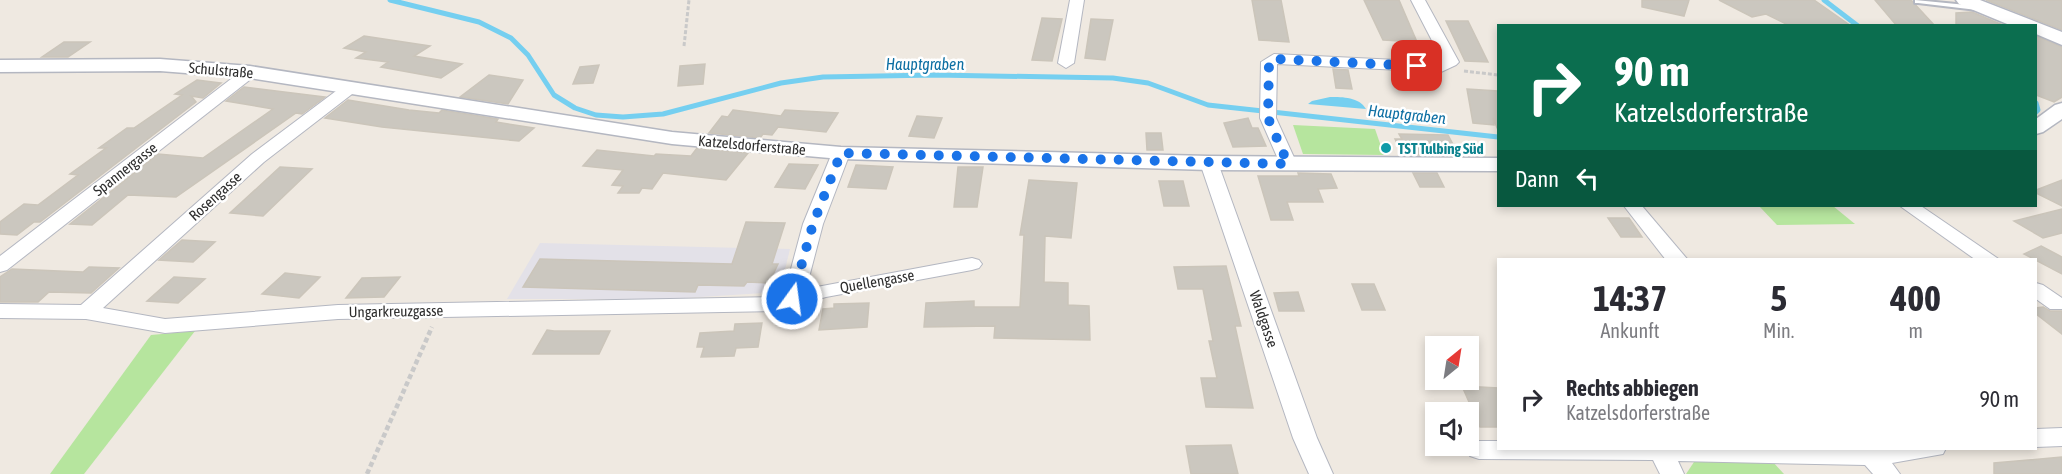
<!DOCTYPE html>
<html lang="de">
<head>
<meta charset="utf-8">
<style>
	:root { --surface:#fff; --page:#f7f7f7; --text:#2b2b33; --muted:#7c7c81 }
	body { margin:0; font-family:"Asap Condensed",sans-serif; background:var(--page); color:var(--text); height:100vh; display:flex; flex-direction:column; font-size:22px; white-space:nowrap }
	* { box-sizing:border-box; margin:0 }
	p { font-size:20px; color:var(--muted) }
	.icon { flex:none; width:33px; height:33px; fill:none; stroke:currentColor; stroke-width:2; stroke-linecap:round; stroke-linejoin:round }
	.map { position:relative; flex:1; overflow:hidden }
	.details { position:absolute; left:1497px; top:258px; width:540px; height:192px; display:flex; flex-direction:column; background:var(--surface); border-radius:0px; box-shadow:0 3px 9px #0003 }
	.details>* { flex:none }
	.banner { position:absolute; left:1497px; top:24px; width:540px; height:183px; border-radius:0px; box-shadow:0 3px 9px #0003; background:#0b6e4f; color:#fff; overflow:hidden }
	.needle { width:39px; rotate:30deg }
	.tools { position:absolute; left:1425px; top:336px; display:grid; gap:12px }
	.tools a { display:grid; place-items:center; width:54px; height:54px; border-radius:0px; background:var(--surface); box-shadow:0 3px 9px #0003; font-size:30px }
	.pin { position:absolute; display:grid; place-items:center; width:51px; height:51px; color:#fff; margin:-26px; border-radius:12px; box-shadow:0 3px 9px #0006 }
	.me { position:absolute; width:66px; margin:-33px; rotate:14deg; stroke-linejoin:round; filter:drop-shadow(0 0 4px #0008) }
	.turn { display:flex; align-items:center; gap:21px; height:126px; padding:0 18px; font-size:27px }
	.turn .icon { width:78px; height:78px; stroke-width:2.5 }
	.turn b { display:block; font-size:42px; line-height:51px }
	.then { display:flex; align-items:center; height:57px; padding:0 18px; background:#0003; gap:12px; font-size:22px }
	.eta { display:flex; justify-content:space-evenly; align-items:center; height:102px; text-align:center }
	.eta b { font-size:36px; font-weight:700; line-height:42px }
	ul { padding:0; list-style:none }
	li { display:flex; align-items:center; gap:18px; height:78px; padding:0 18px }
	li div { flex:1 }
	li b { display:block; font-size:22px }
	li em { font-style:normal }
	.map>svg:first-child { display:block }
	.industrial { fill:#e3e1e8 }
	.green { fill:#b6e59e }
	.water { fill:#75cff0 }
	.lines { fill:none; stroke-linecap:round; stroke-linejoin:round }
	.stream { stroke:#75cff0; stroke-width:5 }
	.building { fill:#cbc7bf; stroke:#cbc5ba; stroke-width:1.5 }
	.service-casing { stroke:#b4b7c1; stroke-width:4 }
	.minor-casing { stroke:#b4b7c1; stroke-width:2 }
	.tertiary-casing { stroke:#b4b7c1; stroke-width:3 }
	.path-far1 { stroke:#c9c9c9; stroke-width:3; stroke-dasharray:4 2; stroke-linecap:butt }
	.path { stroke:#c9c9c9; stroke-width:4.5; stroke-dasharray:5 3; stroke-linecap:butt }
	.service { fill:#fff; fill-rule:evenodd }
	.minor { fill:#fff; fill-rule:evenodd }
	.tertiary { fill:#fff; fill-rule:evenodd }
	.route { stroke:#1a73e8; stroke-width:10; stroke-dasharray:0 18 }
	.culture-dot { fill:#0f9aa8; stroke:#fff; stroke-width:2 }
	.labels { text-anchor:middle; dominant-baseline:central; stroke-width:5; stroke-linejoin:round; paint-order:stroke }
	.street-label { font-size:15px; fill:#2e2e2e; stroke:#fff }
	.culture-label { font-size:15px; font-weight:bold; fill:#0d838f; stroke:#fff; text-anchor:start }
	.water-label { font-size:16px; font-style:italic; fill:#0d6fa3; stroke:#fff }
</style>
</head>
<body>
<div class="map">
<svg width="2062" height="474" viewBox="0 0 2062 474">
	<rect width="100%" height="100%" fill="#efe9e1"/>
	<path class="industrial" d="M540,243L790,249L781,286L765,293L668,299H507Z"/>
	<g class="green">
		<path d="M1293,125L1375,129L1384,155L1303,154Z"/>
		<path d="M1759,206H1833L1855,224L1777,225Z"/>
		<path d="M195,331L84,474H50L151,335Z"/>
		<path d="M1716,460L1773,462L1784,474H1686L1694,462Z"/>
	</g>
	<path class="water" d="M1330,97C1343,97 1359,97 1366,109L1308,104L1312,101Z"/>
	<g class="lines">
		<g class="stream">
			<path d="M390,0L479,22L511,38L528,55L554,95L575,108L596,115L623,117L663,114L781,83L823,77L935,75L1113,78L1148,83L1208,105L1498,137"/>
			<path d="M1824,0L1858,26"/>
			<path d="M2036,103L2038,110L2036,112"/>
		</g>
	</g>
	<g class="building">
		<path d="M1252,0H1281L1289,42L1259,40Z"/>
		<path d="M1364,0H1399L1417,42L1383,40Z"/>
		<path d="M1642,0H1689L1684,16L1642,7Z"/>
		<path d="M1719,0H1814L1851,26H1790L1766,14L1752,17Z"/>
		<path d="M1875,0H1911L1935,26H1897Z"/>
		<path d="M1986,0H2062V30Z"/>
		<path d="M1972,12L2005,26H1956V13Z"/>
		<path d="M1042,18L1062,19L1052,61L1032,60Z"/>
		<path d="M1091,19L1113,20L1105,60L1085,58Z"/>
		<path d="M1446,21H1468L1488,62L1465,61Z"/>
		<path d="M364,36L430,46L414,56L462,64L441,78L381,67L388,62L356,58L366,52L344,48Z"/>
		<path d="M2036,36L2062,47V97L2054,102L2036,95Z"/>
		<path d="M64,42H90L68,57H42Z"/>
		<path d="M705,64L703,84L678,86L680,66Z"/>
		<path d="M599,65L593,83L573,84L580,67Z"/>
		<path d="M1333,69L1348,70L1352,89L1336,88Z"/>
		<path d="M489,75L523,80L508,104L460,97Z"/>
		<path d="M197,80L221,83L203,98L191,96L196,102L40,222H34L17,235L0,234V222L24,204L38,205L78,175L70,174L106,148H99L127,128H134L182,95L175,94Z"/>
		<path d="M244,87L325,97L302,114L296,113L176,197L128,195L92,225L70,224L158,154L203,158L273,109L226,101Z"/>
		<path d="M1467,89L1498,91V130L1493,118L1494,125L1473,123Z"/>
		<path d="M348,100L409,110L439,113L442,110L498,119L496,122L534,128L519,141L382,127L325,118Z"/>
		<path d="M733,110L781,116L785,110L838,113L826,132L778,127L772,135L763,134L760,138L709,133L722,116L728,117Z"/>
		<path d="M917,116L942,118L934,138L909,136Z"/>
		<path d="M1248,118L1252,128H1258L1266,146L1233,147L1224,123Z"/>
		<path d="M1146,133H1161L1163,150H1147Z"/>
		<path d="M1399,134L1448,135L1457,152L1425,151L1427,155H1403L1395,139H1402Z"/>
		<path d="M697,148L748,153L726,180L663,173L652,189L642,188L639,193H618L623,186L612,185L623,170L583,166L597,150L654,156L656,154L691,156Z"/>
		<path d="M789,164L818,165L805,189L775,187Z"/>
		<path d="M856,165L893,167L886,189L848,187Z"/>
		<path d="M280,167L312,169L263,216L230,213Z"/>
		<path d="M958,167H983L977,207H954Z"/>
		<path d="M1298,173L1331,174L1337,188L1318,189L1323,202H1287L1293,220H1271L1258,176H1299Z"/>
		<path d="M1413,173H1437L1444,187H1420Z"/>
		<path d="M1029,180L1077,183L1071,238L1045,236L1044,282L1068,283V305L1089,306L1090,340L994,338L995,326L924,327L926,303L974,301V307H1020L1024,235H1020Z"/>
		<path d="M2062,180V206L2036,193V190Z"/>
		<path d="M1159,181H1183L1189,206H1164Z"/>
		<path d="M2062,209V233L2043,238L2014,221Z"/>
		<path d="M1608,218H1629L1642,237H1621Z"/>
		<path d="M746,222L785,223L772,264H778L769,283L747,282L744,286L698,285L695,292L523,287L540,259L732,264Z"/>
		<path d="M182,240L215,242L193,262L159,260Z"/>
		<path d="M2041,246L2062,257V274L2024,254Z"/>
		<path d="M1226,266L1241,326H1235L1253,408L1206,407L1201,378H1217L1209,341H1213L1203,289H1178L1174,267Z"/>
		<path d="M89,267L119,268L91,293L49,292L38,302H0V277L12,269L83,272Z"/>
		<path d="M285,273L320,277L299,298L262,294Z"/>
		<path d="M174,277L205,279L178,303L147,301Z"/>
		<path d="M400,277L384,297L346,298L362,278Z"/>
		<path d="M1352,284H1374L1385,310H1362Z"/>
		<path d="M1298,292L1304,311H1279L1274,293Z"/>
		<path d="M869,303L867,327L819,330L823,309L834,308V304Z"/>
		<path d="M2043,307L2050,311H2062V334L2036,314V308Z"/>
		<path d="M762,323L758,347L736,348L734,356L701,357L704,347H697L700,333L734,331L735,324Z"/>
		<path d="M547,330L554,331H610L599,354H533Z"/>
		<path d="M1462,386L1498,388V427H1480Z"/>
		<path d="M1231,445L1238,474H1191L1186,446Z"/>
		<path d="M2062,457V474H1994V463Z"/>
	</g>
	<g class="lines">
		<g class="service-casing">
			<path id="service" d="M1915,0L1977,6L1981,8L1977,10L1918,3H1915Z"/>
		</g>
		<g class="minor-casing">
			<g id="minor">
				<path d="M1070,0H1084L1074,63L1066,68L1058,63Z"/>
				<path d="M1411,0H1425L1459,62L1456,65L1441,72L1277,64L1276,118L1297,164L1294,168H1282L1260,118L1261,62L1274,54L1438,62L1442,60Z"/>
				<path d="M250,67L256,69L258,72L256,75L7,270L0,272V256L244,69Z"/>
				<path d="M350,83L356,85L358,88L356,91L264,162L103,308L165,319L338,305L777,297L784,295L803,224L832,153L835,149H847L850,153L823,224L806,289L972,258L979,260L982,264L979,268L972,270L826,297L777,311L338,319L165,333L86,319L0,318V304L81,305L252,154L344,85Z"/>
				<path d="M1209,158L1215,159L1218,163L1317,438L1333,474H1309L1293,438L1200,163L1203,159Z"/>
				<path d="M1624,206H1642L1688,260H1666Z"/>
				<path d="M1900,206H1921L2000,260H1976Z"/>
				<path d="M2036,283L2043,285L2062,298V309H2050L2036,299Z"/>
				<path d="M2062,428V446L2036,447V429Z"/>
				<path d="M1479,441H1498V448H1946L1943,454L1892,463L1900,474H1873L1865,465L1678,461L1684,474H1660L1653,460L1479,459L1470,456L1467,450L1470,444Z"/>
			</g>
		</g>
		<g class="tertiary-casing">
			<g id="tertiary">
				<path d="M1956,0H1980L2062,32V45L2036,34V26H2012L1959,4Z"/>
				<path d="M160,59L250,66L672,132L841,147L1209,156L1498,158V171L1209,170L841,159L672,144L250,78L160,71L0,72V60Z"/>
				<path d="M2062,103V119L2043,132L2036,134V119L2055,105Z"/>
			</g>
		</g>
		<g class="path-far1">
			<path d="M684,46L689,0"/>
			<path d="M1464,71L1498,75"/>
		</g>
		<path class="path" d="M367,474L432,327"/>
		<use href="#service" class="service"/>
		<use href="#minor" class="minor"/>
		<use href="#tertiary" class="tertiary"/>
	</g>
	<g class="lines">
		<path class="route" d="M792,299L813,224L841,153L1288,164L1268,118L1269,62L1274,59L1417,66"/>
	</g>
	<circle class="culture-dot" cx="1386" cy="148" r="6"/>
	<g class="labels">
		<g class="street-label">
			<text transform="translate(221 70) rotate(5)">Schulstraße</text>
			<text transform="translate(752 145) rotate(5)">Katzelsdorferstraße</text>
			<text transform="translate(125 169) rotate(-38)">Spannergasse</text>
			<text transform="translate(215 196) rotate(-42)">Rosengasse</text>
			<text transform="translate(877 281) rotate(-10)">Quellengasse</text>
			<text transform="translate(396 311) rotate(-1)">Ungarkreuzgasse</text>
			<text transform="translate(1264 319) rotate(71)">Waldgasse</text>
		</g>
		<g class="culture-label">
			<text x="1398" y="148">TST Tulbing Süd</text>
		</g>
		<g class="water-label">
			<text x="925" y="64">Hauptgraben</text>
			<text transform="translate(1407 114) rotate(6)">Hauptgraben</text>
		</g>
	</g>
</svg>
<div class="tools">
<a><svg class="needle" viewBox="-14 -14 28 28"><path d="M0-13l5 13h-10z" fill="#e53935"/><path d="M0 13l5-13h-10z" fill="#7c7c81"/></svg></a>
<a><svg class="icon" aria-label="sound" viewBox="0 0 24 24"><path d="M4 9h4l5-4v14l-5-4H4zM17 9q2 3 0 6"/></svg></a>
</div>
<div class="pin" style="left:1417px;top:66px;background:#d93025"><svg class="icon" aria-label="arrive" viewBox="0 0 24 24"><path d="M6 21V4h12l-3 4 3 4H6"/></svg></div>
<svg class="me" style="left:792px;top:299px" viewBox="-20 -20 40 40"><circle r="17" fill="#1a73e8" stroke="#fff" stroke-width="3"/><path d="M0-11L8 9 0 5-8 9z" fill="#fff"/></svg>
<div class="banner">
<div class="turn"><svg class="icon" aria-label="right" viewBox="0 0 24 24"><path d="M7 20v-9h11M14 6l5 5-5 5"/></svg><div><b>90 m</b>Katzelsdorferstraße</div></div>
<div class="then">Dann<svg class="icon" aria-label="left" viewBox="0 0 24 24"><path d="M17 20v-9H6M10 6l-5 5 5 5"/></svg></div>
</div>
<section class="details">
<div class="eta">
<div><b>14:37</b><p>Ankunft</p></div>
<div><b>5</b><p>Min.</p></div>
<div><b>400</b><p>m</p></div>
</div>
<ul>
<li><svg class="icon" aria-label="right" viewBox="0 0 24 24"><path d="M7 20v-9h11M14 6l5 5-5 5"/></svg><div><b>Rechts abbiegen</b><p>Katzelsdorferstraße</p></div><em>90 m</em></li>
</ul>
</section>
</div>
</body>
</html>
